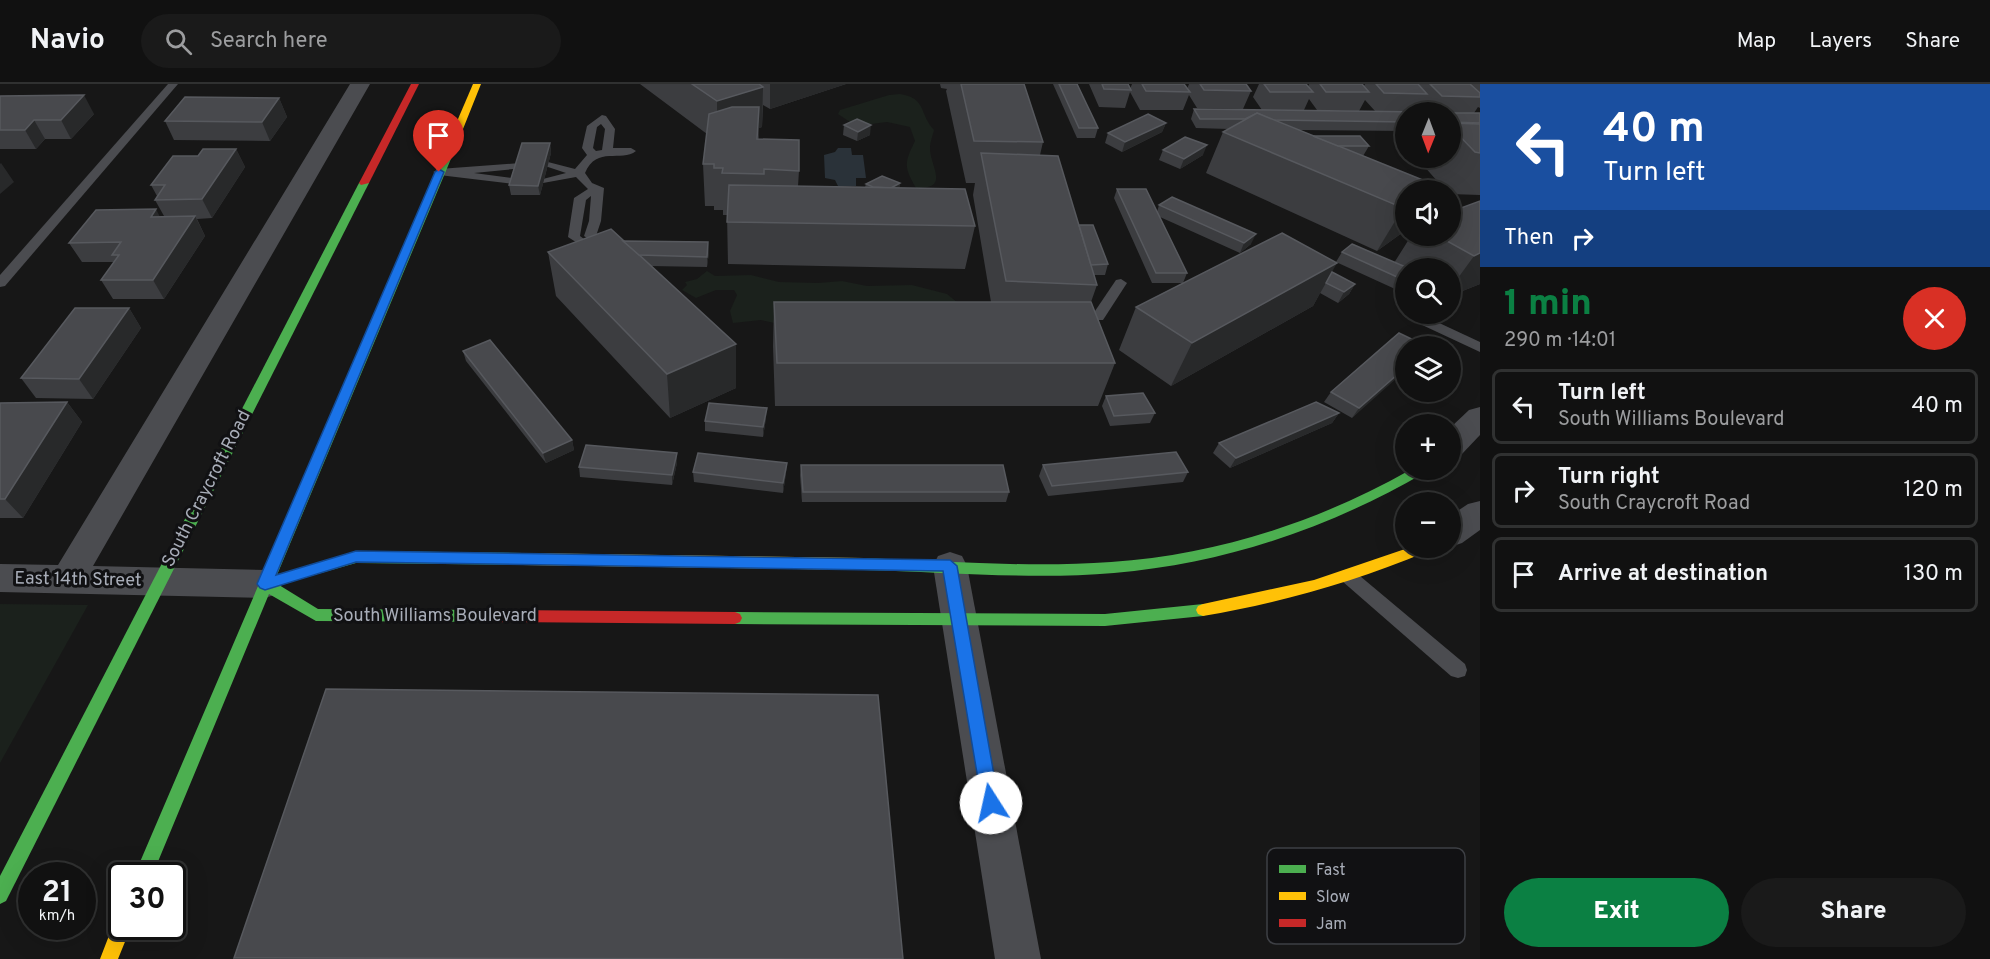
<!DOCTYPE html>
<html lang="en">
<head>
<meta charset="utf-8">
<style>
	:root { --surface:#111; --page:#1a1a1a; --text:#f1f3f6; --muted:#9c9d9f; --line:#303131; --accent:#0b8043 }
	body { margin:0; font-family:Overpass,sans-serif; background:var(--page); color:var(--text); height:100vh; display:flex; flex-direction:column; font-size:22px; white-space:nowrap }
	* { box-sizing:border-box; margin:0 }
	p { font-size:20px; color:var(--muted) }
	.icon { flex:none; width:33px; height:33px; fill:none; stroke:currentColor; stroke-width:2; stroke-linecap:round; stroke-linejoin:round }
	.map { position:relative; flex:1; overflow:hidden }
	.drawer { display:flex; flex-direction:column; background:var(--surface); width:510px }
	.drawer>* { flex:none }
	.hud { background:#1a4fa0; color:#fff; overflow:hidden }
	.needle { width:39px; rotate:181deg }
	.fabs { position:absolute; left:1395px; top:18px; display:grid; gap:12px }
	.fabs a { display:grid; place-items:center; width:66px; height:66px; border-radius:50%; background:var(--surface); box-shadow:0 6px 24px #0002,0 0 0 2px var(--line); font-size:30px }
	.speed { position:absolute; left:18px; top:778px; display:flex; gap:12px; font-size:30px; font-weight:700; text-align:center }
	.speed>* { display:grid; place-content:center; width:78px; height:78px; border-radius:50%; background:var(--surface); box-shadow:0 6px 24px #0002,0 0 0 2px var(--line); line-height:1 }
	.speed small { font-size:15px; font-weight:400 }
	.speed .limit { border:3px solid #111; border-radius:9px; background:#fff; color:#111 }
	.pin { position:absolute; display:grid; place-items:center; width:51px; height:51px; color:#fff; margin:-62px -26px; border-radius:50% 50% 50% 0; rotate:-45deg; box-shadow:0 0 6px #0007 }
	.pin .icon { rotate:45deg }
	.me { position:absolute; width:66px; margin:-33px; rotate:350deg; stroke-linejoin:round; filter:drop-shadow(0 0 4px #0008) }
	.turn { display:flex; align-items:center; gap:21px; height:126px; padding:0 24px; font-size:27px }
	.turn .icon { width:78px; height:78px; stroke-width:2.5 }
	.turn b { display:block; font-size:42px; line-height:51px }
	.then { display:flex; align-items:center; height:57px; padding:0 24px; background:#0003; gap:12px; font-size:22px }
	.round { display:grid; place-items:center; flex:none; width:63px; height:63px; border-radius:32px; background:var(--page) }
	.overview { display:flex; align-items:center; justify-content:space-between; height:102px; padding:0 24px }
	h1 { font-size:36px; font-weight:800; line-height:45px; color:var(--accent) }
	.button { display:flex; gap:12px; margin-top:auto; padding:12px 24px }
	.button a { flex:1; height:69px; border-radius:36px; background:var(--accent); color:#fff; font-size:24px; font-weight:800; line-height:69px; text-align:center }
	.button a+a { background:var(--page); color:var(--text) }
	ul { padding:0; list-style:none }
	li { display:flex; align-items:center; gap:18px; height:75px; margin:0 12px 9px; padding:0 12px; border:3px solid var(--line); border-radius:9px }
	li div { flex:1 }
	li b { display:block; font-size:22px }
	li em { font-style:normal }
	header { display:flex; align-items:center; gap:36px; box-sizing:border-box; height:84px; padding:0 30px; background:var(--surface); border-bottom:2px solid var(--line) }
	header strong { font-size:28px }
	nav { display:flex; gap:33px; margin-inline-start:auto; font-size:21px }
	.search { width:420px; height:54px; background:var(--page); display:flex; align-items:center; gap:15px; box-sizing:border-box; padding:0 21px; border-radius:33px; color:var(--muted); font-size:22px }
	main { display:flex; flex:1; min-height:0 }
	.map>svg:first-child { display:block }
	.green { fill:#1b211c }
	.water { fill:#2a3239 }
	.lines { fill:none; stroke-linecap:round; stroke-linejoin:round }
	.lane { fill:#4b4c50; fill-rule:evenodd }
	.street { fill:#4b4c50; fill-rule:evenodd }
	.fast { fill:#4caf50; fill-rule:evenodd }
	.slow { fill:#ffc107; fill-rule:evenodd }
	.jam { fill:#c62828; fill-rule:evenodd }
	.wall { fill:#3c3d40 }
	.shaded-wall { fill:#28292a }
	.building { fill:#48494d; stroke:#57595e; stroke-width:1.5 }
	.route { fill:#1a73e8; stroke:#114b97; stroke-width:1.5 }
	.labels { text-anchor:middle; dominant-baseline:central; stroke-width:6; stroke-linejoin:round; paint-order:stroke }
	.street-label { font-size:18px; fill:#a8adb8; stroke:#111113 }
	.key { fill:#111113; stroke:#3e4045; stroke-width:1.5 }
	.key-label { font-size:16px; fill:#a8adb8 }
</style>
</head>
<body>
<header>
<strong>Navio</strong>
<div class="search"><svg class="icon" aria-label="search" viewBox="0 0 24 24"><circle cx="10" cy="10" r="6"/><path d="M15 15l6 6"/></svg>Search here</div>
<nav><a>Map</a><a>Layers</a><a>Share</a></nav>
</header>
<main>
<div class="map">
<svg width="1480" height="875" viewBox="0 0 1480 875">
	<rect width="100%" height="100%" fill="#171717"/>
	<g class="green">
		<path d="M900,10C927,14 919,30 934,46C933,51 930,58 930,64C930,83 951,105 916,104C904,83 904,79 915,57L910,43L887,38L856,42L838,30L840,26L889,11Z"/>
		<path d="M707,187L715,192L751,191L779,198L818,199L842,197L867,202L912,201L947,210L963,223L805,246L761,236L733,239L730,227L737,211L734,206H716L696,214L682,206L687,201L685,198L697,195Z"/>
		<path d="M0,520L88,521L0,679Z"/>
	</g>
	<path class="water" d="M838,64H851L852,71H863L866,94H856V102H838L835,96L825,94L824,71L835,68Z"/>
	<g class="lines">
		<g class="lane">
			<path d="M168,0H178L5,202L0,203V191Z"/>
			<path d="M602,31L606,32L615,45L613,64H631L636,67C621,79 597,61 585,89L592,99L604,104L601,137L596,152L590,156L584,152L589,137L591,112L586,116L580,152L588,158L582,162L568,153L574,114L588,105L576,93L543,99V95L566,89L542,81L548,78L575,85L587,71L582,64L587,42ZM601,40L605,45L602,66L596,67L593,64L597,43Z"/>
			<path d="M520,79L524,80V84L474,89L519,95L521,97L515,100L439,91L433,88L439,85Z"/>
			<path d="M1121,195L1127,199L1103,236H1093V230L1116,196Z"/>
			<path d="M1406,227V230H1420L1480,258V268L1405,233L1403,230Z"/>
			<path d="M1348,485L1354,487L1465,580L1467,586L1465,592L1458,594L1451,592L1342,497L1339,492L1342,487Z"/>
		</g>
		<g class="street">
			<path d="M350,0H370L93,482L265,486L277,490L282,500L277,510L265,514L0,508V480L58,481Z"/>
			<path d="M1480,323V351L1461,371L1450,374V344L1469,326Z"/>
			<path d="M1480,417V446L1462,459L1450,463V432L1468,420Z"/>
			<path d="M950,468L962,472L967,482L1041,875H995L933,482L938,472Z"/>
		</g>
		<g class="fast">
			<path d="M448,67L453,70L277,491L356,467L523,469L528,471L530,475L528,479L523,481L356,479L279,501L318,525L495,526L500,528L502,532L500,536L495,538L316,537L269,510L152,792H134L443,70Z"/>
			<path d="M364,96L369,99L6,817L0,820V792L359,99Z"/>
			<path d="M1410,386H1425L1424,389C1329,444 1224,480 1114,489C1034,496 945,488 864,486L859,484L857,480L859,476L864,474C946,477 1029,484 1111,478C1216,471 1318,438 1410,386Z"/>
			<path d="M1203,520L1208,522L1210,526L1208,530L1203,532L1105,542L735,540L730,538L728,534L730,530L735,528L1105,530Z"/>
		</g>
		<g class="slow">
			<path d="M473,0H481L453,70L445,72L443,70Z"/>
			<path d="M1408,464H1428L1426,468C1354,498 1280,519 1203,532L1198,530L1196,526L1198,522L1203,520L1314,496Z"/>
			<path d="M523,469L864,474L869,476L871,480L869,484L864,486L523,481L518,479L516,475L518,471Z"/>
			<path d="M122,834V843H131L118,875H100L115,836Z"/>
		</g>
		<g class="jam">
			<path d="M411,0H419L369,99L361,101L359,99Z"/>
			<path d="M495,526L735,528L740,530L742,534L740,538L735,540L495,538L490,536L488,532L490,528Z"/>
		</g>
	</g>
	<g class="wall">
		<path d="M640,0H846L770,25L763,21L762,43L759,44V55L799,87L798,102L865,103L866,100L900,99L899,104L975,142L965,185L728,180L727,131H723V126H714V122H705L703,80L707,50Z"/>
		<path d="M940,0H1024L1043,58L1040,71L1079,141L1108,180L1105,191H1094L1097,201L1091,218L1115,279L1098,322H775L773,262L774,218H991L973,111L975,99H966L946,7L947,5L941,4Z"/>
		<path d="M1053,0H1077L1098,44L1095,54H1077Z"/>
		<path d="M1089,0H1128L1130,5L1132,0H1184L1187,5L1189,0H1246L1251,7L1243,25L1197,24L1189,11L1183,26H1140L1130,8L1125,24L1099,23Z"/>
		<path d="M1259,0H1306L1308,3L1309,0H1362L1364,2L1365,0H1480V24L1478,23L1474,29H1480V111L1450,110V106H1445L1423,81L1427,74H1450V28H1429L1421,20L1416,28L1375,27L1365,16L1359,27L1317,26L1309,15L1304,26H1269L1406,28V47L1298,46L1313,52L1369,62L1363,72H1362L1435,101L1431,106H1406V146L1377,167L1206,89L1223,48L1229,45L1196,44L1191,35L1194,25L1262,26L1253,13Z"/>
		<path d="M0,12L94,30L71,55H45L36,65H0Z"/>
		<path d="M279,14L287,33L270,57L174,56L165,37Z"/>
		<path d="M1166,39L1162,48L1122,68L1105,59L1108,49Z"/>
		<path d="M844,41L870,51L857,57L843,51Z"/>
		<path d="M550,59L551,69L540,111H511L509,101Z"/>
		<path d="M236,65L245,83L212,134L197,135L205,152L164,215H113L101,196L114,178H82L69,159L160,132H164L155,116L157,112L151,101L198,72Z"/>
		<path d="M1163,66L1203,71L1180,85L1159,76Z"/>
		<path d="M1117,105L1157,128L1159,121L1251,160L1240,169L1160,133L1187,189L1183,199L1332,188L1355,200L1349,210L1338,219L1320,209L1313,222L1171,302L1119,266L1136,223L1183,199H1152L1114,114Z"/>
		<path d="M1480,117V200L1450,212V184H1406V210L1336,178L1342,168L1394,179L1411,152H1450Z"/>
		<path d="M623,157L709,168L707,183L650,182L736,260V304L670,334L556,212L548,168Z"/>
		<path d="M129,224L141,244L93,315L36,314L21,294Z"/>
		<path d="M1426,262L1352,334L1324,318L1331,308Z"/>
		<path d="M463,267L572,356L574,366L546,379L466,277Z"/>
		<path d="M1106,312L1155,329L1150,339L1110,342L1102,322Z"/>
		<path d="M67,318L82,338L23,434H0V319Z"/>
		<path d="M1339,329L1332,339L1230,384L1213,369L1219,359Z"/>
		<path d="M766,334L763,353L705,347V337Z"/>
		<path d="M677,379L672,401L580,393L579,383Z"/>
		<path d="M787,379L786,389L783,409L694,398L693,388Z"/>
		<path d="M801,381L1009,408L1006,418H802L800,391Z"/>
		<path d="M1043,381L1188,388L1183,398L1048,412L1039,392Z"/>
	</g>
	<g class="shaded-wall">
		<path d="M770,0H846L770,25Z"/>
		<path d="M763,3L762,43L759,44L758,64L717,58V17Z"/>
		<path d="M84,11L94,30L71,55L61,36Z"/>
		<path d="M279,14L287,33L270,57L262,38Z"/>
		<path d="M34,36L45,55L36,65L25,46Z"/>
		<path d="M1166,39L1162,48L1122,68L1125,58Z"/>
		<path d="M871,41L870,51L857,57L858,48Z"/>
		<path d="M550,59L551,69L540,111L538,102Z"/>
		<path d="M1207,61L1203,71L1180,85L1184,75Z"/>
		<path d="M236,65L245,83L212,134L202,115Z"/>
		<path d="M1,79L14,98L0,110V80Z"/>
		<path d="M900,99L899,109L883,108Z"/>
		<path d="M1406,122V146L1377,167L1403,124Z"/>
		<path d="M156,125L166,145L151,133Z"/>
		<path d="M195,132L205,152L164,215L153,196Z"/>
		<path d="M1256,150L1251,160L1240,169L1244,159Z"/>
		<path d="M708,158L709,168L707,183V173Z"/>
		<path d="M1480,169V200L1450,212V205L1474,172Z"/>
		<path d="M1337,179L1313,222L1171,302L1192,259Z"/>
		<path d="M1355,200L1349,210L1338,219L1344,208Z"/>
		<path d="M129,224L141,244L93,315L79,295Z"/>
		<path d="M736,260V304L670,334L667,290Z"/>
		<path d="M1406,283V286L1352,334L1359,324Z"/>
		<path d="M67,318L82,338L23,434L5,415Z"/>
		<path d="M767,324L766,334L763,353V343Z"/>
		<path d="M1339,329L1332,339L1230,384L1236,374Z"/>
		<path d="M572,356L574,366L546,379L543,369Z"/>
		<path d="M677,369V379L672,401V391Z"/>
		<path d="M787,379L786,389L783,409V399Z"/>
	</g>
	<g class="building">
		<path d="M692,0H759L763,3L717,17Z"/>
		<path d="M961,0H1024L1043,58L974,57Z"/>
		<path d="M1059,0H1077L1098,44H1079Z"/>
		<path d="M1102,0H1128L1131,6L1104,5Z"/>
		<path d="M1142,0H1184L1190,8L1146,7Z"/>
		<path d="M1200,0H1246L1251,7L1204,6Z"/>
		<path d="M1264,0H1306L1313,8H1270Z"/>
		<path d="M1320,0H1362L1369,8H1326Z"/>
		<path d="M1376,0H1418L1427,10L1384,9Z"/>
		<path d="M1430,0H1470L1480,9V13L1442,12Z"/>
		<path d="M84,11L61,36H34L25,46H0V12Z"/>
		<path d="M185,13L279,14L262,38L165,37Z"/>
		<path d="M732,23H759L757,55L799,56V87L764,85V90L722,89L723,84H714V80H703L709,30Z"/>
		<path d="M1194,25L1424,28H1406V38L1273,36L1257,29L1245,35H1200Z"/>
		<path d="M1257,29L1435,101L1427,106H1406V122L1403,124L1223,48Z"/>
		<path d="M1450,29H1480V39L1450,38Z"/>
		<path d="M1148,30L1166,39L1125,58L1108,49Z"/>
		<path d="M857,35L871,41L858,48L844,41Z"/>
		<path d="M1450,39L1480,40V69L1475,68L1450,42Z"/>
		<path d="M1313,52H1360L1369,62H1338Z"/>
		<path d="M1185,53L1207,61L1184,75L1163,66Z"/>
		<path d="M522,59H550L538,102L509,101Z"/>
		<path d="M203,65H236L202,115L155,116L165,101H151L173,72H198Z"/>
		<path d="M981,69L1058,72L1097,201L1006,197Z"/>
		<path d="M882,92L900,99L891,104L873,103L866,100Z"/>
		<path d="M729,101L965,105L975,142L727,138Z"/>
		<path d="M1117,105H1146L1187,189H1156Z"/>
		<path d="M1172,113L1256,150L1244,159L1159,121Z"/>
		<path d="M1480,117V169L1474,172L1438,152H1450V128Z"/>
		<path d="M156,125L151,133L195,132L153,196H101L119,171H112L121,158L69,159L96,126Z"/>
		<path d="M1079,141H1093L1108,180L1091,181Z"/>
		<path d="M611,145L736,260L667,290L548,168Z"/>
		<path d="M1282,149L1337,179L1192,259L1136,223Z"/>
		<path d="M623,157L708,158L707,173L639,171Z"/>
		<path d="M1352,160L1408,184H1406V197L1342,168Z"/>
		<path d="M1332,188L1355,200L1344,208L1326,199Z"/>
		<path d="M774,218H1091L1115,279H777Z"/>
		<path d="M75,224H129L79,295L21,294Z"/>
		<path d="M1399,249L1426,262H1406V283L1359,324L1331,308Z"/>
		<path d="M490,256L572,356L543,369L463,267Z"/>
		<path d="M1143,309L1155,329L1114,332L1106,312Z"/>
		<path d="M67,318L5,415H0V319Z"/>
		<path d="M1316,318L1339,329L1236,374L1219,359Z"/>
		<path d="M709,319L767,324L763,343L705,337Z"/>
		<path d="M586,361L677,369L672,391L579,383Z"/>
		<path d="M1176,368L1188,388L1052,402L1043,381Z"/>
		<path d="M698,369L787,379L783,399L693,388Z"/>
		<path d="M801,381H1003L1009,408H803Z"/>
		<path d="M326,605L878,611L903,875L234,874Z"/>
	</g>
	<path class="route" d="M439,85L444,88L276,491L356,467L950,476L957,482L999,719L997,725L991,727L985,725L982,719L943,487L356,478L265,506L260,504L257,500L435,88Z"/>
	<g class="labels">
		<g class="street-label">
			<text transform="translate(207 405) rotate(-63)">South Craycroft Road</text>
			<text transform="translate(78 496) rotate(1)">East 14th Street</text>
			<text x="435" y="532">South Williams Boulevard</text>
		</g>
	</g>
	<rect x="1267" y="764" width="198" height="96" rx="9" class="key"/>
	<rect x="1279" y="781" width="27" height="8" fill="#4caf50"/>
	<rect x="1279" y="808" width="27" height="8" fill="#ffc107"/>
	<rect x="1279" y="835" width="27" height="8" fill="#c62828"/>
	<g class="key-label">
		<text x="1316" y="791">Fast</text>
		<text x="1316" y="818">Slow</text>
		<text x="1316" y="845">Jam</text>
	</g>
</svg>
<div class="fabs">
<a><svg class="needle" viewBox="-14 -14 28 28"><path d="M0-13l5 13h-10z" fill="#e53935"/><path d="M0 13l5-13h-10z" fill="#9c9d9f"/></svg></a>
<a><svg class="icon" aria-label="sound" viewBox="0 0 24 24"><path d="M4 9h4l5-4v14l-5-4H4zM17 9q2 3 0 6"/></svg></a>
<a><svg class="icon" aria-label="search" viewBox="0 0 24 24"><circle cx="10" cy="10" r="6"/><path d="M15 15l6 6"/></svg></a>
<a><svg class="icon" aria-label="layers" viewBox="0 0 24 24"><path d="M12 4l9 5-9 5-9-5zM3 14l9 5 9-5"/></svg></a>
<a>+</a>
<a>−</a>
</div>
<div class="speed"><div>21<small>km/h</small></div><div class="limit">30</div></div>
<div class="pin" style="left:439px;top:88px;background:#d93025"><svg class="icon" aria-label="arrive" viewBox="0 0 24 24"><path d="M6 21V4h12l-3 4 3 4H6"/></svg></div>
<svg class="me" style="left:991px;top:719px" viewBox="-20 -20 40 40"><circle r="19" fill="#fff"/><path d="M0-13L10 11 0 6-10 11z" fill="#1a73e8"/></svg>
</div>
<section class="drawer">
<div class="hud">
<div class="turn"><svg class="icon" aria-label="left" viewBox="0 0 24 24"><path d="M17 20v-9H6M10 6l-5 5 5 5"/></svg><div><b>40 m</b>Turn left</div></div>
<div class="then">Then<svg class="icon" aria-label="right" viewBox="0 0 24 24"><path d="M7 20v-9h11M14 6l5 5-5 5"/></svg></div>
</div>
<div class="overview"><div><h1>1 min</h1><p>290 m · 14:01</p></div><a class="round" style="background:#d93025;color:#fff"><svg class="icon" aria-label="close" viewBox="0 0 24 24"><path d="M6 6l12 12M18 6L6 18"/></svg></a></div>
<ul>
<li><svg class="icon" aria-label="left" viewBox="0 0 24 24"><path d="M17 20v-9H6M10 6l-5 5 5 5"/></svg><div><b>Turn left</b><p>South Williams Boulevard</p></div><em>40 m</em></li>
<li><svg class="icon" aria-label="right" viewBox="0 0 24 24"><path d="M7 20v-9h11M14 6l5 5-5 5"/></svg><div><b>Turn right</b><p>South Craycroft Road</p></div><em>120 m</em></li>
<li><svg class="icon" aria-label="arrive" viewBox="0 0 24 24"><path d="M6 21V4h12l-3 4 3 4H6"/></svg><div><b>Arrive at destination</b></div><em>130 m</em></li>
</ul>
<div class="button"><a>Exit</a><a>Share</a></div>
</section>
</main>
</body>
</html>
